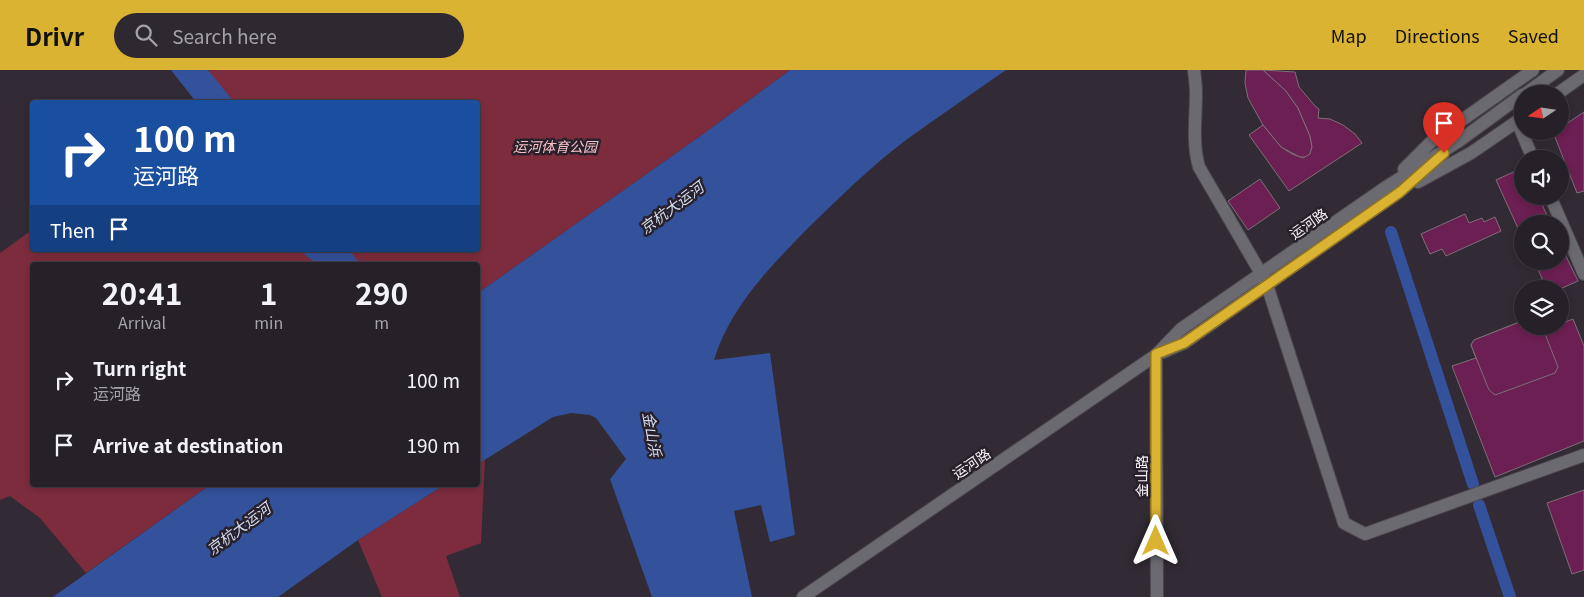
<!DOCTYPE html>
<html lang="en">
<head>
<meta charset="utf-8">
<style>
	:root { --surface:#262028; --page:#2e2830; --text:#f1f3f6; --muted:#a4a3a8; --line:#423e45; --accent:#dab333 }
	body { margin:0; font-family:Georgia,"Noto Sans SC",serif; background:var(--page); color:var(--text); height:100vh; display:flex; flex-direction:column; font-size:19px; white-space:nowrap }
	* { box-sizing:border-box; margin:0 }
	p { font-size:16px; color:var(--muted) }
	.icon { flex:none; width:28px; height:28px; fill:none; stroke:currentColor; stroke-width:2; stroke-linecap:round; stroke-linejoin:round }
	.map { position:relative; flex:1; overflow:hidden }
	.drawer { position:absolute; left:30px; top:192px; width:450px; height:225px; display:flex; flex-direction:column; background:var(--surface); border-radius:5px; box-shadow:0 2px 8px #0003,0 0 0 1px var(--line) }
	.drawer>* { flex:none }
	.hud { position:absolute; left:30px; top:30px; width:450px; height:152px; border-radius:5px; box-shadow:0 2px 8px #0003,0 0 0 1px var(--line); background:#1a4fa0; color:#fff; overflow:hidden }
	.needle { width:32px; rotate:257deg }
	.tools { position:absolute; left:1514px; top:15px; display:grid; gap:10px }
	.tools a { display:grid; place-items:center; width:55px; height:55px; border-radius:50%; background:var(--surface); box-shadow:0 2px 8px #0003,0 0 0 1px var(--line); font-size:25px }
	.pin { position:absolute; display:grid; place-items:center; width:42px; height:42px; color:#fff; margin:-51px -21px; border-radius:50% 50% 50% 0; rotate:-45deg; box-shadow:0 0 5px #0007 }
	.pin .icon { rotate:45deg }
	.me { position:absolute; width:55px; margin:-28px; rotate:0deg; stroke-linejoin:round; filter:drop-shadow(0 0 4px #0008) }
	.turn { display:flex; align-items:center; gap:18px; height:105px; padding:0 20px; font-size:22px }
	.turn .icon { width:65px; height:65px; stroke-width:2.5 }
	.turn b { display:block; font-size:35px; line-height:42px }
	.then { display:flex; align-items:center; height:48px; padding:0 20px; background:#0003; gap:10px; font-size:19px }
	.eta { display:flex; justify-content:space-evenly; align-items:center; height:85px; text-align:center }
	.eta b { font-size:30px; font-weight:700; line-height:35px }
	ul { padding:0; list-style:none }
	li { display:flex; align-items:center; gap:15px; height:65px; padding:0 20px }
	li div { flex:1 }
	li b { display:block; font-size:19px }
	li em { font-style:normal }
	header { display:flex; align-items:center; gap:30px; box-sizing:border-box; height:70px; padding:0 25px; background:var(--accent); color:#111 }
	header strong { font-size:24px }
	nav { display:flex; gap:28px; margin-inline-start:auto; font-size:18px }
	.search { width:350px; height:45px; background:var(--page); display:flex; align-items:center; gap:12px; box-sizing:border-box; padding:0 18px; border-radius:28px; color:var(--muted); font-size:19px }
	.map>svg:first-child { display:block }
	.green { fill:#7c2c3d }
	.water { fill:#33529b }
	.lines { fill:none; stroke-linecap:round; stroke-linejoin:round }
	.canal { stroke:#33529b; stroke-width:12 }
	.building { fill:#6c1f52; stroke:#7d6f77 }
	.minor-casing { stroke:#4d4750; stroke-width:14 }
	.minor { stroke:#6b6a71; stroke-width:12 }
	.route-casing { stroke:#8e7421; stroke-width:12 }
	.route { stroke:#dab333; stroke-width:9 }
	.labels { text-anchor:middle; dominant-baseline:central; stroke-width:5; stroke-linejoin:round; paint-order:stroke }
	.park-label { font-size:14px; font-style:italic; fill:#f6c1c7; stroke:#28212b }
	.street-label { font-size:14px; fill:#f6f1f8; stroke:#28212b }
	.water-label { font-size:15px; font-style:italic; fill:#d2dcf1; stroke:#28212b }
</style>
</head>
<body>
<header>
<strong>Drivr</strong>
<div class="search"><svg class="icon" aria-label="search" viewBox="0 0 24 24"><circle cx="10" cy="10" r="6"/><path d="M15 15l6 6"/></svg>Search here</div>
<nav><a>Map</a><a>Directions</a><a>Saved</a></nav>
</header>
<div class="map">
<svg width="1584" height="527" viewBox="0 0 1584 527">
	<rect width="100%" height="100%" fill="#322b35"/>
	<g class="green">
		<path d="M210,0H790L706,62L478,223V195H32V415H210L86,503L40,448L10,426L0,430V183L32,160V180H478V32H196L185,17Z"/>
		<path d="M485,389L481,473L446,486L460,527H382L358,470L444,415H478V394Z"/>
	</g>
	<g class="water">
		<path d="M171,0H208L234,32H196Z"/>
		<path d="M790,0H1006C973,23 939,46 906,70C870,97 837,130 805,161C768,199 730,238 714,290L770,283L795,465L770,472L761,435L734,441L752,527H652L610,409L626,389L596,348L590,345L571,343L553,347L478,394V223L706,62Z"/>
		<path d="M299,180H349L361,195H318Z"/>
		<path d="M210,415H444L358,470L278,527H53Z"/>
	</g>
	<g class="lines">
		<g class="canal">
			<path d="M1391,162L1473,414"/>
			<path d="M1479,435L1510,527"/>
		</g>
	</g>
	<g class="building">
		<path d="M1246,0H1263L1286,21L1298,38L1310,66L1312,77L1310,84L1307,87H1300L1281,77L1263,55L1248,28L1245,13Z"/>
		<path d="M1263,0L1295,2L1299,17L1315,36L1319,39L1318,48L1330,49L1343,55L1355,64L1362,73L1289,121L1249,65L1263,55L1281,77L1292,84L1303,88L1310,84L1312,77L1310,66L1298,38L1286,21Z"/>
		<path d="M1584,42V121L1577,123L1553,62L1560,61V58Z"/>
		<path d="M1522,98V126H1538L1551,154H1522V167L1496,110Z"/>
		<path d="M1260,109L1280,138L1248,160L1228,131Z"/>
		<path d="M1465,144L1469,153L1482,148L1484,152L1495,147L1501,161L1446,186L1442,179L1430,184L1421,164Z"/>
		<path d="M1560,174L1578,211L1560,219H1547L1534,191H1560Z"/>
		<path d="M1573,249L1584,276V371L1495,407L1452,296L1476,288L1471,275L1474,270L1522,251V256H1542L1544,261L1555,256H1560V254Z"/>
		<path d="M1522,251V256H1542L1558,297L1555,303L1495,325L1489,320L1471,275L1474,270Z"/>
		<path d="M1584,420V500L1572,504L1547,433Z"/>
	</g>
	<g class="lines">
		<g class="minor-casing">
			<g id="minor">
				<path d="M1194,0C1195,8 1196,16 1196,23C1196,49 1192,72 1199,97L1266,212L1344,453L1365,464L1584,385"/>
				<path d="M1525,24L1558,0"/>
				<path d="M1557,24L1584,5"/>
				<path d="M1517,51L1533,89"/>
				<path d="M1404,99L1431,72L1533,0"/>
				<path d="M1418,112L1471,83L1522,48"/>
				<path d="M1550,126L1584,204"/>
				<path d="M1163,282L1184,273L1400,121L1425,100"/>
				<path d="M1156,285L1157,527"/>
				<path d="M803,527L1156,285L1181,259L1386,117L1459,71L1522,25"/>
			</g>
		</g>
		<use href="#minor" class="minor"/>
	</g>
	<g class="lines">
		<g class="route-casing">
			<path id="route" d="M1156,471V284L1184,273L1253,225L1400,122L1444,83"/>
		</g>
		<use href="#route" class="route"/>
	</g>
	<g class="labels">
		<g class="park-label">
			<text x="555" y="76">运河体育公园</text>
		</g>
		<g class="street-label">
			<text transform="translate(1308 153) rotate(-35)">运河路</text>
			<text transform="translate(971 393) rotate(-34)">运河路</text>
			<text transform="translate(1141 406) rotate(-90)">金山路</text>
		</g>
		<g class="water-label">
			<text transform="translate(671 137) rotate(-37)">京杭大运河</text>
			<text transform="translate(653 364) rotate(80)">金山浜</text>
			<text transform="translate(238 458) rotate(-37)">京杭大运河</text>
		</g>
	</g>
</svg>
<div class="tools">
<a><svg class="needle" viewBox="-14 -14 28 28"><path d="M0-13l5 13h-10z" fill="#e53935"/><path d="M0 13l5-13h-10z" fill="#a4a3a8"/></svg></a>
<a><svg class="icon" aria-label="sound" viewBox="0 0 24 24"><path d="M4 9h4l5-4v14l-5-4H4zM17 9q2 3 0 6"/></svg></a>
<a><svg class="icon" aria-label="search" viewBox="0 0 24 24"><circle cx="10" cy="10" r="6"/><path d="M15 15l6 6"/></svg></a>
<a><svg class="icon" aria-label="layers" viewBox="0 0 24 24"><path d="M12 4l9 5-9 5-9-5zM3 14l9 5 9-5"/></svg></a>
</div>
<div class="pin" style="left:1444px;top:83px;background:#d93025"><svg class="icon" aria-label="arrive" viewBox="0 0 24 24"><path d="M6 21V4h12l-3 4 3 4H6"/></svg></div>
<svg class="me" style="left:1156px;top:471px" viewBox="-20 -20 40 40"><path d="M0-17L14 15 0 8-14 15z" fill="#dab333" stroke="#fff" stroke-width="4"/></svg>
<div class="hud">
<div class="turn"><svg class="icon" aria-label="right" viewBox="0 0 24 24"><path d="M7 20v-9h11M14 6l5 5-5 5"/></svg><div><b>100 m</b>运河路</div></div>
<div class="then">Then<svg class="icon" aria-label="arrive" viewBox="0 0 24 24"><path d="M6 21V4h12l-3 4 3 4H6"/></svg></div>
</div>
<section class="drawer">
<div class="eta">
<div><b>20:41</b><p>Arrival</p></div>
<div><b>1</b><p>min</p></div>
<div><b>290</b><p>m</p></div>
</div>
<ul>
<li><svg class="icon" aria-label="right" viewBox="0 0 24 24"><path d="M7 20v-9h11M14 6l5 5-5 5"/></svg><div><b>Turn right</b><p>运河路</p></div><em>100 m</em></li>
<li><svg class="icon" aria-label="arrive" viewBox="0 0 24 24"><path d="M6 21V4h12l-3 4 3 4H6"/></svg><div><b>Arrive at destination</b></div><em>190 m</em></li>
</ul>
</section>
</div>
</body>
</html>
